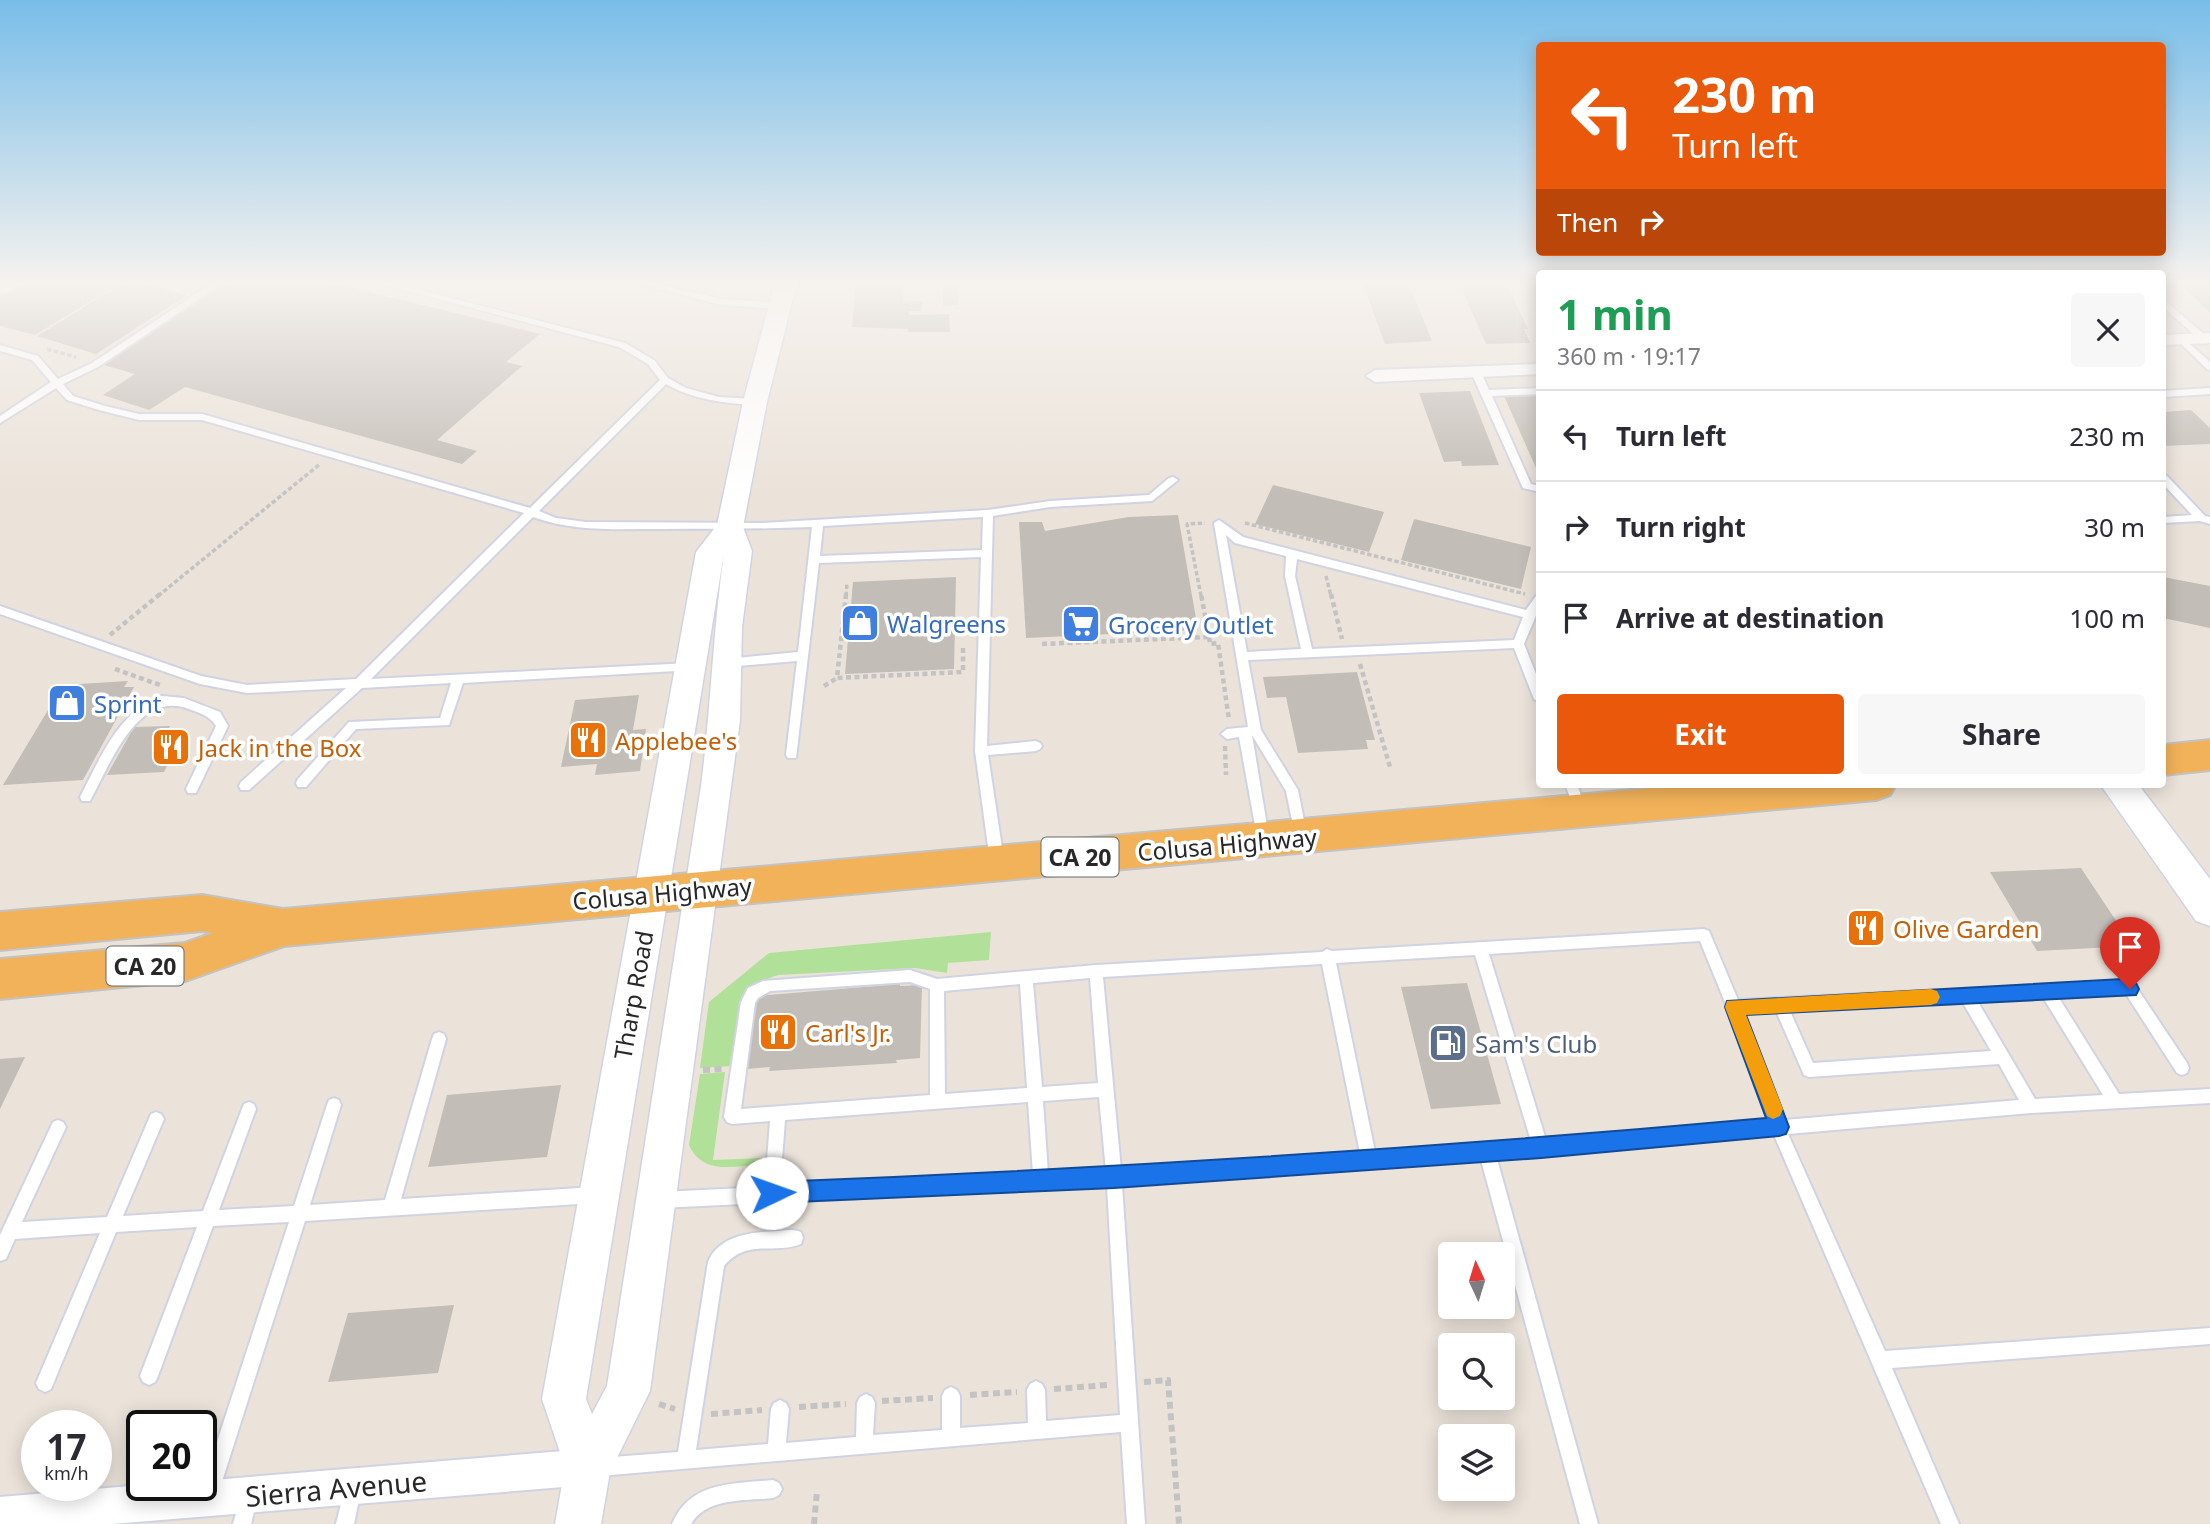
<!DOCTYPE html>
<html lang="en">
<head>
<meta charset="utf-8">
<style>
	:root { --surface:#fff; --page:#f7f7f7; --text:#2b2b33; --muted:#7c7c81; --line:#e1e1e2; --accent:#ea580c }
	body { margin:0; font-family:"Noto Sans",sans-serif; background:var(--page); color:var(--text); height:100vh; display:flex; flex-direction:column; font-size:26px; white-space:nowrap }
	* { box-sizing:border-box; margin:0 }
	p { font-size:23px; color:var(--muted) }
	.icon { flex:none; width:38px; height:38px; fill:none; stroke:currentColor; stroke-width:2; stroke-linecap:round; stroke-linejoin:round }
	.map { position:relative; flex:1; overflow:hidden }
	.side { position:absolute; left:1536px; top:270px; width:630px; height:518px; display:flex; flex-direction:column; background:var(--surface); border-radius:7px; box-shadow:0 4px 18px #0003 }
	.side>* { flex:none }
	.guide { position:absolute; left:1536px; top:42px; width:630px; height:214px; border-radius:7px; box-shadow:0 4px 18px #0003; background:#ea580c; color:#fff; overflow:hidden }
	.needle { width:46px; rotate:356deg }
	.fabs { position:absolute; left:1438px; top:1242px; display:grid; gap:14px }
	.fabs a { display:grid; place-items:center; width:77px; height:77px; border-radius:7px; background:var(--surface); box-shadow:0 4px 18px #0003; font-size:35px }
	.speed { position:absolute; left:21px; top:1410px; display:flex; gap:14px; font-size:35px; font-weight:700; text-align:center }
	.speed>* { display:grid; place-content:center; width:91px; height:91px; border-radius:50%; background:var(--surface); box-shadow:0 4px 18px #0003; line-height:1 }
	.speed small { font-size:18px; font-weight:400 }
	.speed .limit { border:4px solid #111; border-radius:10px; background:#fff; color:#111 }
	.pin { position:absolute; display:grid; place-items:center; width:60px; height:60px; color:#fff; margin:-72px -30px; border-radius:50% 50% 50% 0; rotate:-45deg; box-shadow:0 0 7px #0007 }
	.pin .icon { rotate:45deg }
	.me { position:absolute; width:77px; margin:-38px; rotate:87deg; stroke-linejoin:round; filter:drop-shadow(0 0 5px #0008) }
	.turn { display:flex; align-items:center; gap:24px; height:147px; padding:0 21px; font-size:32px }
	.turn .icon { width:91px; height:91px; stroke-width:2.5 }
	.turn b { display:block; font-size:49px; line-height:60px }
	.then { display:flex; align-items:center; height:66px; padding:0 21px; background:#0003; gap:14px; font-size:26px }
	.round { display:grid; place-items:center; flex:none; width:74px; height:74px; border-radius:7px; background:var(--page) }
	.overview { display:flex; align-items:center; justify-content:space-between; height:119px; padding:0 21px }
	h1 { font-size:42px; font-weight:700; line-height:52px; color:#1e9e55 }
	.button { display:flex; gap:14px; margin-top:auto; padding:14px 21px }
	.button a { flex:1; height:80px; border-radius:7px; background:var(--accent); color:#fff; font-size:28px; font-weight:700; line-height:80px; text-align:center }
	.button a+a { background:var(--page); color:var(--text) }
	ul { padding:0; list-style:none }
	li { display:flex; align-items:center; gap:21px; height:91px; padding:0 21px; border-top:2px solid var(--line) }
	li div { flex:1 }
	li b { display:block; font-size:26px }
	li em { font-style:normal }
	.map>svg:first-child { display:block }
	.green { fill:#b1e098 }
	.building { fill:#c3bdb7 }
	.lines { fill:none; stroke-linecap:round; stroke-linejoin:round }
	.service-casing { stroke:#d0d3e1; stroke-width:4 }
	.minor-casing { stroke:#d0d3e1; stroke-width:4 }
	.tertiary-casing { stroke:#d0d3e1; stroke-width:3 }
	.secondary-casing { stroke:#d0d3e1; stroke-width:3 }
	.trunk-casing { stroke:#c3c3c3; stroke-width:4 }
	.path-far2 { stroke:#c3c3c3; stroke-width:3.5; stroke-dasharray:4.5 2.5; stroke-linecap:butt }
	.path-far1 { stroke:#c3c3c3; stroke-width:4.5; stroke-dasharray:5 3.5; stroke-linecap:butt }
	.path { stroke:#c3c3c3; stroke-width:6; stroke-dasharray:7 4.5; stroke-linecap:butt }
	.service { fill:#fff; fill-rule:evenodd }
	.minor { fill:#fff; fill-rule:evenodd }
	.tertiary { fill:#fff; fill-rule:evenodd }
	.secondary { fill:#fff; fill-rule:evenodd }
	.trunk { fill:#f2b25a; fill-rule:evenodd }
	.route { fill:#1a73e8; stroke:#114b97; stroke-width:2 }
	.slow { fill:#f59e0b }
	.labels { text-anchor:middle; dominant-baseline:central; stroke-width:7; stroke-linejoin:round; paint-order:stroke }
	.shield { fill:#fff; stroke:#686868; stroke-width:2 }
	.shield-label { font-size:23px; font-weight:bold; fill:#282828 }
	.shop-label { font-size:24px; fill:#366cbe; stroke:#fff; text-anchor:start }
	.food-label { font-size:24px; fill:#c56008; stroke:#fff; text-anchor:start }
	.street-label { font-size:24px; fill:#282828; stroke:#fff }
	.service-label { font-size:24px; fill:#4e5e75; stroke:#fff; text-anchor:start }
	.near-street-label { font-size:28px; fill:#282828; stroke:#fff }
</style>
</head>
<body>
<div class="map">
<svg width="2210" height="1524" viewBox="0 0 2210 1524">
	<rect width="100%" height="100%" fill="#ebe3da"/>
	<g class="green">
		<path d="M991,932L989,960L948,963L947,973L915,968L778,975C732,990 737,1026 732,1066L700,1068L709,1002L769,953Z"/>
		<path d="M725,1072L713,1160L762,1158L763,1164C735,1166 703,1176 689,1145L700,1074Z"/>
	</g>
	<g class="building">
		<path d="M26,282H122L35,335L0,326V297Z"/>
		<path d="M124,282H137L187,295L96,354L37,336Z"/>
		<path d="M228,282H329L540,334L506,362L522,366L437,440L477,451L462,464L185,387L149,410L103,395L135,374L104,365Z"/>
		<path d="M860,282H904L903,302L923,301L921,311H909V315L949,314L950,332H908V329L852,327L856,284Z"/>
		<path d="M1362,282H1408L1432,341L1385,344Z"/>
		<path d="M1459,282H1506L1528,329H1524L1530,343L1486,344Z"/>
		<path d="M2177,282H2210V312Z"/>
		<path d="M958,287V305L943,306V288Z"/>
		<path d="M1470,391L1499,465L1462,466L1461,461L1444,462L1419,393Z"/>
		<path d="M1540,395V477L1504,396Z"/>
		<path d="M2191,410L2210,428V444L2163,446V412Z"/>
		<path d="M1273,485L1384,512L1369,552L1255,524Z"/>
		<path d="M1178,515L1198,630L1026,638L1019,522H1042L1045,531L1129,517Z"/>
		<path d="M1414,519L1531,547L1521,589L1401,560Z"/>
		<path d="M956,577L954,669L845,674L853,582Z"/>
		<path d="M2163,577L2210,586V628L2163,618Z"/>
		<path d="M1357,672L1375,740H1366L1368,749L1298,753L1286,697L1267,698L1263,677Z"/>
		<path d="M128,681L124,687H134L83,780L3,785L63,685Z"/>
		<path d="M639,695L633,730L646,729L640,771L595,775L597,764L561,767L575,700Z"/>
		<path d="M170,726L165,736L183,735L164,772L107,775L134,727Z"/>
		<path d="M2081,868L2133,946L2037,951L1990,872Z"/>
		<path d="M1467,983L1501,1104L1431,1109L1401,987Z"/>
		<path d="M900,984V986L922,985L920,1058L896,1060L897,1063L769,1071L770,1067L747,1069L755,996Z"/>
		<path d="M25,1057L0,1109V1059Z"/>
		<path d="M561,1085L547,1157L428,1167L447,1095Z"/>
		<path d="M454,1305L438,1373L328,1382L348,1313Z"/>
	</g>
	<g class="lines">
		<g class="service-casing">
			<g id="service">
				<path d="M214,282H224L98,367L63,384L73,396L105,406L139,414H202L530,508L660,380L648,364L619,347L375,282H389L625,343L654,360L668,378L686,388L719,397L755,399L760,402L755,405C724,403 694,400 666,384L539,511L556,518L586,522L762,523L988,510L1050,501L1149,495L1169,478L1173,477L1178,480L1152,501L1050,507L993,516L987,746L1036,741L1040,743L1042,746L1040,749L1036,751L988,755L1004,861L1002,865L997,866L992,865L990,861L975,751L981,557L819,563L796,758H788L786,755L797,661L727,667L721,663L727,659L798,652L812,527C762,529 712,529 661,529C618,529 574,532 533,517L371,679L690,663L696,667L694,670L463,683L449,725L356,729L306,787H298L296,783L298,779L349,722L440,718L451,683L362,688L249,790H241L239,786L241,782L346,688L247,693L200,684L0,614V606L201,676L247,685L356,679L524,513L202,420H139L99,410L67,400L56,388L0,423V416L51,382L32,360L0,351V345L38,356L58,379L92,363ZM983,517L982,550L820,556L823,526Z"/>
				<path d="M633,282H648L722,299L781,303L785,306L781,309L722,305Z"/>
				<path d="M2163,299L2206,336V340H2200L2163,307Z"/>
				<path d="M2181,336L2210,362V370L2207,369L2178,341L2177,339Z"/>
				<path d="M1476,369L1481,372L1489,390L1540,388V394L1492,396L1531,484L1540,486V492L1523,488L1522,486L1471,372Z"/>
				<path d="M2210,388V394L2163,397V391Z"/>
				<path d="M2163,475L2167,476L2205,516L2210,517V524L2200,521L2163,523V517L2192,515L2163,484Z"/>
				<path d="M1219,520L1243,537L1526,610L1536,596L1540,595C1540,612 1530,628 1524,644L1540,684V703L1534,699L1514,648L1248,660L1261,730L1298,790L1307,836L1306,840L1301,841L1296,840L1286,791L1252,735L1269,838L1268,842L1263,843L1258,842L1239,737L1227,739L1221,734L1227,729L1248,727L1214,523ZM1226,535L1235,543L1286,556L1285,576L1301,649L1247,652ZM1297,559L1523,617L1514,640L1312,649L1295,576Z"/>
				<path d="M162,696L184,698L220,712L228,726L196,793H188L186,789L216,726C210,716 200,713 189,709C137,689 110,765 90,801H82L80,797C100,759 118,711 162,696Z"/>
				<path d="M1565,784H1577L1586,810L1584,814H1576Z"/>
				<path d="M1704,929L1709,931L1738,1000L2122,981L2135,985L2187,1063L2189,1068L2187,1073L2182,1075L2177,1073L2126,994L2059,998L2119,1094L2210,1089V1103L2031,1113L1788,1134L1885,1351L2210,1328V1344L1892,1368L1959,1524H1941L1774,1135L1497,1159L1598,1524H1580L1481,1160L1122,1185L1145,1524H1127L1121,1432L599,1476L593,1473L590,1467L593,1461L599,1458L678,1452L708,1262C719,1235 753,1232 778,1231C786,1230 793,1229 801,1232L803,1238L801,1244C773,1255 747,1238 724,1266L696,1450L768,1444L771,1409L774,1403L780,1400L786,1403L789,1409L786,1443L856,1437L857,1403L860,1397L866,1394L872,1397L875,1403L873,1435L942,1430V1396L945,1390L951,1387L957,1390L960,1396V1428L1028,1423L1027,1390L1030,1384L1036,1381L1042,1384L1045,1390L1046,1421L1120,1415L1107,1186L660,1208L654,1206L652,1200L654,1194L660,1192L765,1187L770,1121L732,1124L727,1122L724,1117L741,1002L748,988L763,981L910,970L937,979L1096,965L1322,952L1327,949L1332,951ZM1700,941L1756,1078L1769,1121L1546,1140L1489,954ZM1475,955L1531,1141L1375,1152L1336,963ZM1322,964L1360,1153L1121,1170L1103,977ZM1090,978L1098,1083L1042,1087L1033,983ZM910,982L930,989V1095L741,1109L755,1003L758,998L770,991ZM1020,984L1027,1088L945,1094L944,991ZM2044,999L2103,1095L2035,1099L1978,1002ZM1963,1003L1991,1051L1813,1063L1790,1011ZM1776,1011L1804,1075L1809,1077L1999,1064L2019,1100L1784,1120L1770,1078L1743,1013ZM1099,1097L1106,1171L1048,1173L1043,1101ZM1028,1102L1033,1174L780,1186L785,1120Z"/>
				<path d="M439,1032L444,1034L446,1039L401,1199L595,1187L601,1189L603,1195L601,1201L595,1203L305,1221L218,1494L215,1500L209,1503L203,1500L200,1494L289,1222L213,1226L158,1376L155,1382L149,1385L143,1382L140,1376L197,1227L116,1232L51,1389L45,1392L39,1389L36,1383L100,1233L15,1239L6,1259L0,1261V1235L53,1122L58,1120L63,1122L66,1127L22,1222L107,1217L151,1114L156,1112L161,1114L164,1119L123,1216L203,1211L242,1109L244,1104L249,1102L254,1104L256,1109L219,1210L294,1206L327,1105L329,1100L334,1098L339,1100L341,1105L310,1205L385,1200L432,1039L434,1034Z"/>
				<path d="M773,1480L779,1483L782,1489L779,1495L773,1498C746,1501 707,1497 691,1524H672C690,1481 733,1484 773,1480Z"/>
				<path d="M352,1481L358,1484L361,1490L354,1524H336L346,1484Z"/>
				<path d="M248,1490L254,1493L257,1499L251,1524H233L242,1493Z"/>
			</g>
		</g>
		<g class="minor-casing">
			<g id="minor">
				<path d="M2210,333V343L2163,345V335Z"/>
				<path d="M1540,364V374L1375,382L1366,376L1375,370Z"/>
				<path d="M588,1449L601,1454L606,1467L601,1480L588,1485L112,1524H0V1497L142,1485L201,1486V1481Z"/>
			</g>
		</g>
		<g class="tertiary-casing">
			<path id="tertiary" d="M775,282H797L767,402L743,527L752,551L742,627L740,720L650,1391L610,1472L601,1524H555L565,1467L542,1399L696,552L717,525L743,402ZM724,553C713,630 711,708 701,786L607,1386L592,1414L586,1399Z"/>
		</g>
		<g class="secondary-casing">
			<path id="secondary" d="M2100,784H2138L2210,879V926L2196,921Z"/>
		</g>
		<g class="trunk-casing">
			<g id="trunk">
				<path d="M2210,740V770L2163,775V745Z"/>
				<path d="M1699,784H1896L1890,795L1876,800L284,946L185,981L0,999V959L185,943L213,933L202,931L0,950V912L202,895L283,909Z"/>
			</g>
		</g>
		<g class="path-far2">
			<path d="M47,349L76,357"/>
			<path d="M1245,523L1525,594"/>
			<path d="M1326,576L1331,596"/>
			<path d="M158,596L320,464"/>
			<path d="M846,596L847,583"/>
			<path d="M1201,596L1187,524L1205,523"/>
		</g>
		<g class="path-far1">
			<path d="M846,594L837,678L963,672V647"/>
			<path d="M1331,594L1342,639"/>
			<path d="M110,635L160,594"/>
			<path d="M1209,637L1210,644L1218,643L1229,720"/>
			<path d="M1042,644L1209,637L1201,594"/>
			<path d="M1360,664L1390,767"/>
			<path d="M115,669L160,685"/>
			<path d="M824,686L837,678"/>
			<path d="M1225,746L1226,775"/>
		</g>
		<g class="path">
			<path d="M703,1070L723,1069"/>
			<path d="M1144,1382L1168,1380L1179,1524"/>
			<path d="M1054,1389L1108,1385"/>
			<path d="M970,1395L1017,1392"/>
			<path d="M882,1401L933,1398"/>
			<path d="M659,1404L675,1409"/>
			<path d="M799,1407L846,1404"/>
			<path d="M711,1414L762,1410"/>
			<path d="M814,1524L817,1491"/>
		</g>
		<use href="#service" class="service"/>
		<use href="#minor" class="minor"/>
		<use href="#tertiary" class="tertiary"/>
		<use href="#secondary" class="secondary"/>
		<use href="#trunk" class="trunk"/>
	</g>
	<linearGradient id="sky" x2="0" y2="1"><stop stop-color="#78bde9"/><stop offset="0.57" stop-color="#f6f2ee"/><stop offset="1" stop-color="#f6f2ee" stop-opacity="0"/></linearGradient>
	<rect width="2210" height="495" fill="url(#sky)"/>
	<path class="route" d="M2122,979L2136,983L2139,989L2136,995L1746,1015L1789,1127L1786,1134L1779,1136L1541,1158L1114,1188L772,1203L764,1200L761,1193L764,1185L772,1182C1104,1169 1435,1148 1766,1118L1725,1007L1727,1001Z"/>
	<path class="slow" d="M1931,989L1937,991L1940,997L1937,1003L1931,1005L1746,1015L1783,1109L1780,1116L1773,1119L1767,1116L1725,1007L1727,1001Z"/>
	<defs>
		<g id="shop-square" transform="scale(2.0125)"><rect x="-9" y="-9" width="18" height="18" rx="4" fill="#3f7fe0" stroke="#fff"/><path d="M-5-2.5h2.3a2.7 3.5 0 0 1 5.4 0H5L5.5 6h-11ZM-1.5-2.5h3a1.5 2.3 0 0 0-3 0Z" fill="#fff"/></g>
		<g id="supermarket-square" transform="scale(2.0125)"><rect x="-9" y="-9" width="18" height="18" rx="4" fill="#3f7fe0" stroke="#fff"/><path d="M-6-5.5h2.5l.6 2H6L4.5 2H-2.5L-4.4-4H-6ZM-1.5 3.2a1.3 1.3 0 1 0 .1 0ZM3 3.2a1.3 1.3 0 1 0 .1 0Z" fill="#fff"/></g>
		<g id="restaurant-square" transform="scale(2.0125)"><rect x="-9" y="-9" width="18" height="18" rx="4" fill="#e8710a" stroke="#fff"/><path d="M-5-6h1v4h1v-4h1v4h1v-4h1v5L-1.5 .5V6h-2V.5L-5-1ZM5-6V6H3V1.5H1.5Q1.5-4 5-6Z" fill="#fff"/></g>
		<g id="fuel-square" transform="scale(2.0125)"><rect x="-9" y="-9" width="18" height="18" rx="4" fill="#5c6f8a" stroke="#fff"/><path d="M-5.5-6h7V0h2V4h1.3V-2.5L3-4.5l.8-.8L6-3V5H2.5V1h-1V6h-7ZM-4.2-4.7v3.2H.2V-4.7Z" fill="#fff"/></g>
	</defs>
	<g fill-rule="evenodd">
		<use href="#shop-square" x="860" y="623"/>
		<use href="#supermarket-square" x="1081" y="624"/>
		<use href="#shop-square" x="67" y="703"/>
		<use href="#restaurant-square" x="588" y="740"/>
		<use href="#restaurant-square" x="171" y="747"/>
		<use href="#restaurant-square" x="1866" y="928"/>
		<use href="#restaurant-square" x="778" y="1032"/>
		<use href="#fuel-square" x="1448" y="1043"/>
	</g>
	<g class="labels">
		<g class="shield">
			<rect x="1041.5" y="837.5" width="77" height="39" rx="5"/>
			<rect x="106.5" y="946.5" width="77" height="39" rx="5"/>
		</g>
		<g class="shield-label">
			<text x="1080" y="857">CA 20</text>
			<text x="145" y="966">CA 20</text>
		</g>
		<g class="shop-label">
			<text x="887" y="623">Walgreens</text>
			<text x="1108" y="624">Grocery Outlet</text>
			<text x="94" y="703">Sprint</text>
		</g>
		<g class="food-label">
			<text x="615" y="740">Applebee's</text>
			<text x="198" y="747">Jack in the Box</text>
			<text x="1893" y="928">Olive Garden</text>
			<text x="805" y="1032">Carl's Jr.</text>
		</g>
		<g class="street-label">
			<text transform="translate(1227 844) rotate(-5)">Colusa Highway</text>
			<text transform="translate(662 893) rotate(-5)">Colusa Highway</text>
			<text transform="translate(633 995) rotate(-80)">Tharp Road</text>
		</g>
		<g class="service-label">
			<text x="1475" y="1043">Sam's Club</text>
		</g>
		<g class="near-street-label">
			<text transform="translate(336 1488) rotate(-5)">Sierra Avenue</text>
		</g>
	</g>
</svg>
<div class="fabs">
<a><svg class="needle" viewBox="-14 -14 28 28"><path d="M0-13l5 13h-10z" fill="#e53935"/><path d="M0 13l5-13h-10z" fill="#7c7c81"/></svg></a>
<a><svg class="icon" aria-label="search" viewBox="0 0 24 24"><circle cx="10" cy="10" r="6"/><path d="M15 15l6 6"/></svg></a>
<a><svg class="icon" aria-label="layers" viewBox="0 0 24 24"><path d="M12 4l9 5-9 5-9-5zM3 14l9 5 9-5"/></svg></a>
</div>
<div class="speed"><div>17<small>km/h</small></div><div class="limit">20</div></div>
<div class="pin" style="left:2130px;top:989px;background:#d93025"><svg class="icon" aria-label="arrive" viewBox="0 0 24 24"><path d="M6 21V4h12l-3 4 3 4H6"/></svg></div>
<svg class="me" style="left:772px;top:1193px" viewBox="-20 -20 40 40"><circle r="19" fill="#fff"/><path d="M0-13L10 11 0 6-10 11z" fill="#1a73e8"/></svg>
<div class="guide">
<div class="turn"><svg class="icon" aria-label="left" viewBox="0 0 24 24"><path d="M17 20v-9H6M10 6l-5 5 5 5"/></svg><div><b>230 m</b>Turn left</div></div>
<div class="then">Then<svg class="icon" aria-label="right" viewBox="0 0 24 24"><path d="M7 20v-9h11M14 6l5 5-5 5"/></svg></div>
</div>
<section class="side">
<div class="overview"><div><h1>1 min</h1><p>360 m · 19:17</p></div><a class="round"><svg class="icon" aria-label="close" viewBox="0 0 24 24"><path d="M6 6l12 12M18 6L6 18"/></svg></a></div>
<ul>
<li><svg class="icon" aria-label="left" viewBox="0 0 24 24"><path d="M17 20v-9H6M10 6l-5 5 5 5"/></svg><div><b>Turn left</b></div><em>230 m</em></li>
<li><svg class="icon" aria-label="right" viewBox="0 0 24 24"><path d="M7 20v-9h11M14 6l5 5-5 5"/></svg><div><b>Turn right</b></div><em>30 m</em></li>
<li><svg class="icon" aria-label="arrive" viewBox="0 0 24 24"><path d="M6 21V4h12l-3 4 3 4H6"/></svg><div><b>Arrive at destination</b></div><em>100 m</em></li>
</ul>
<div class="button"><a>Exit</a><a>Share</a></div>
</section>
</div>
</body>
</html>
